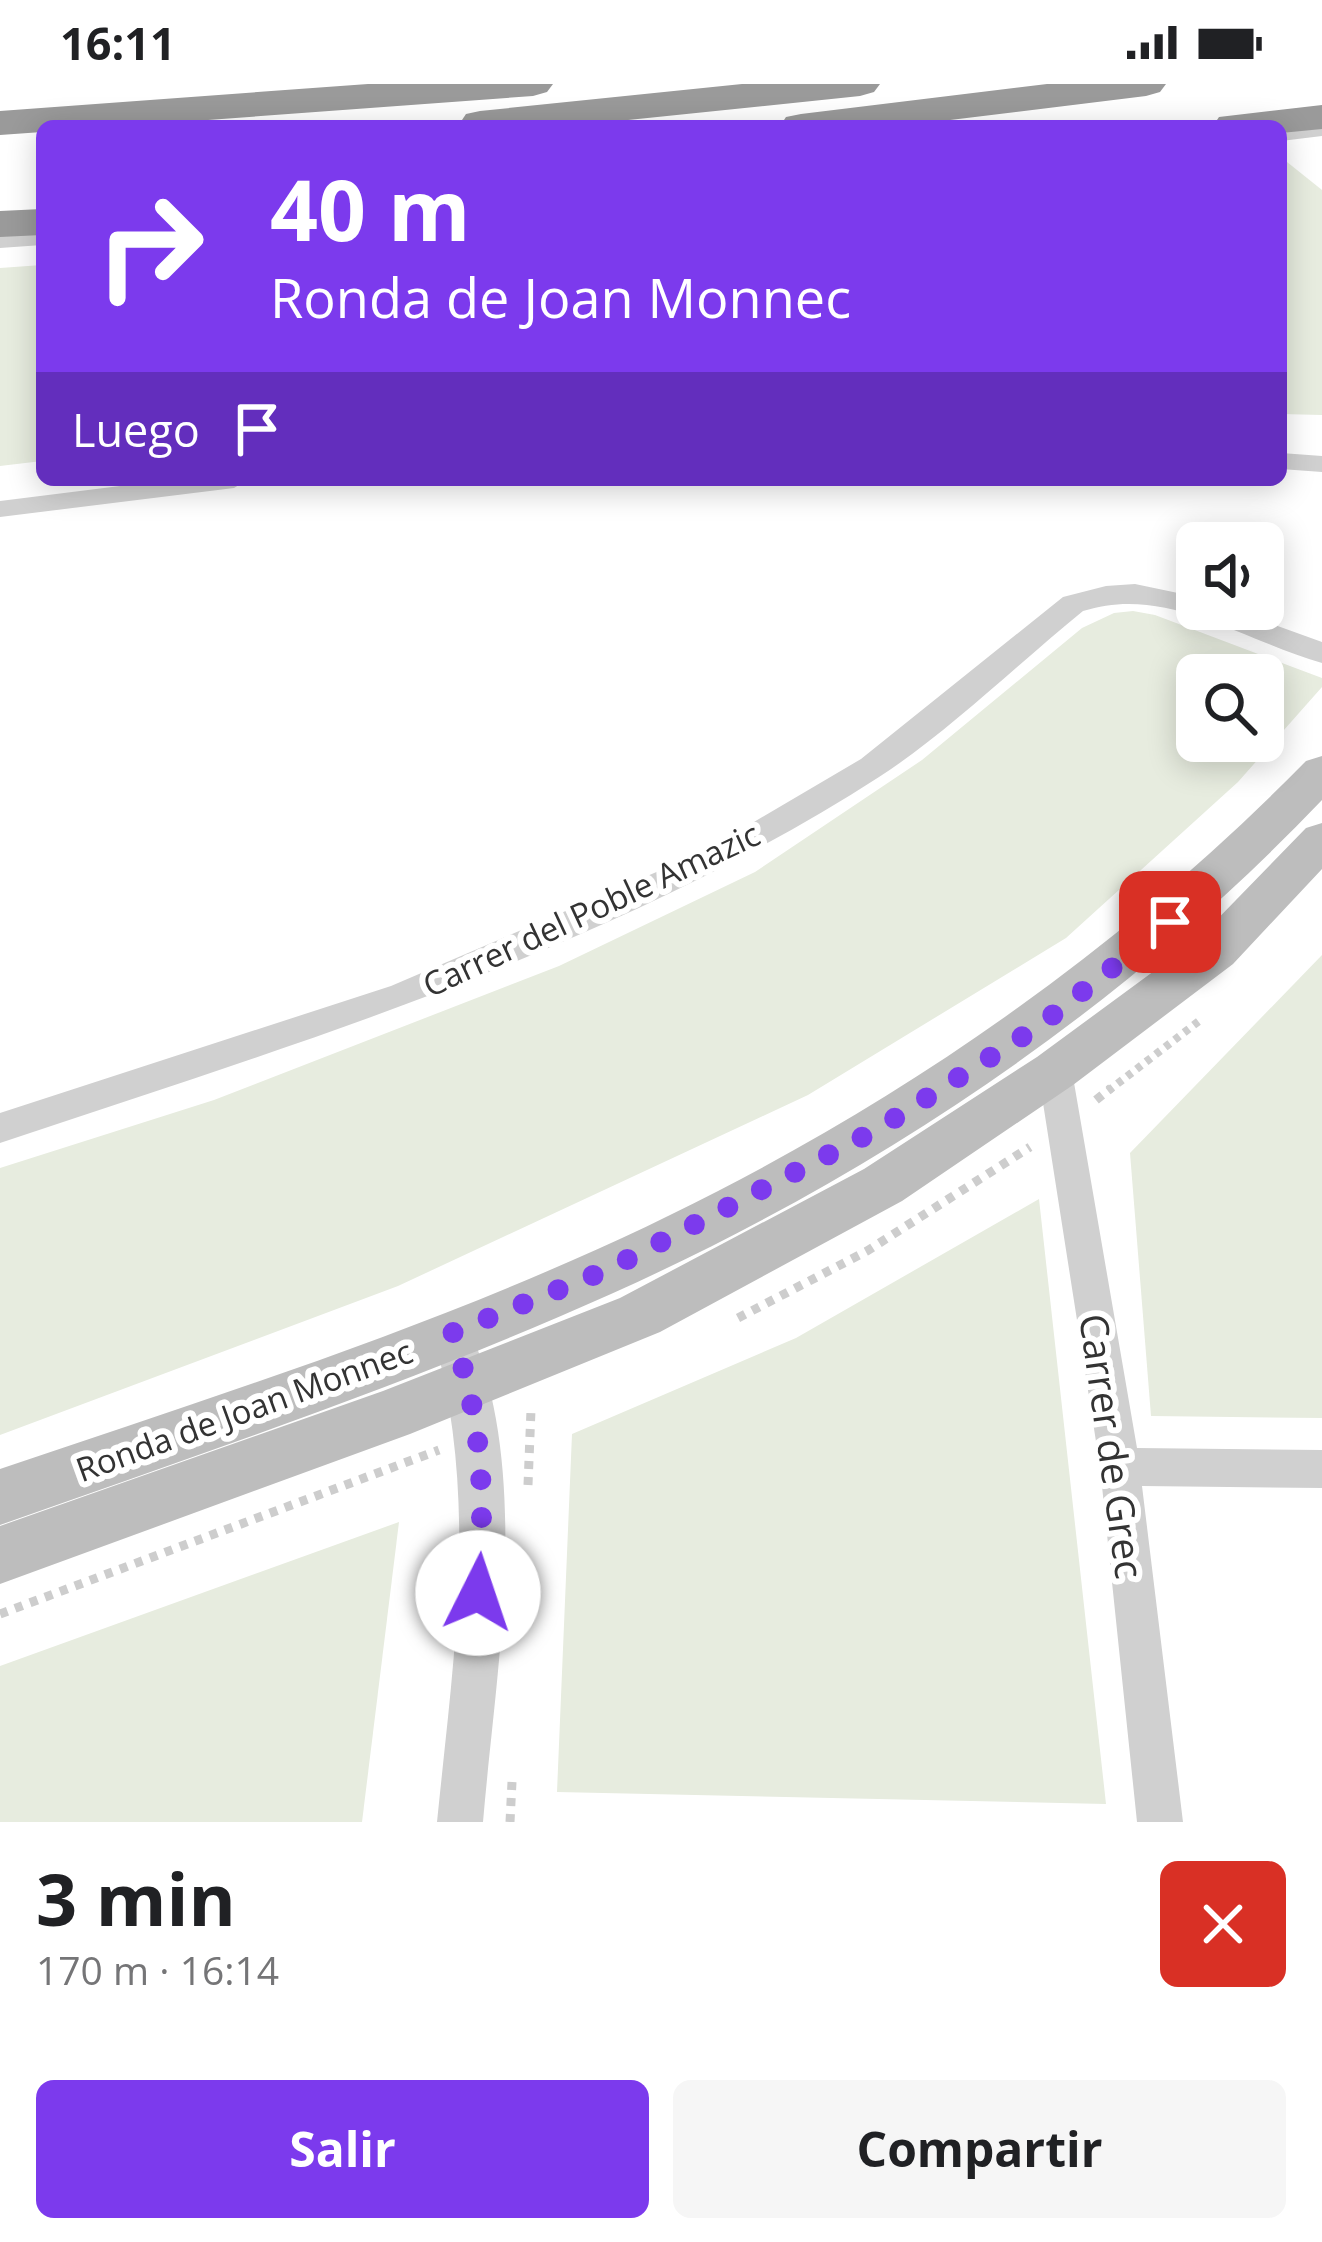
<!DOCTYPE html>
<html lang="es">
<head>
<meta charset="utf-8">
<style>
	:root { --surface:#fff; --page:#f6f6f6; --text:#202124; --muted:#757577; --accent:#7c3aed }
	body { margin:0; font-family:"Open Sans",sans-serif; background:var(--page); color:var(--text); height:100vh; display:flex; flex-direction:column; font-size:45px; white-space:nowrap }
	* { box-sizing:border-box; margin:0 }
	p { font-size:39px; color:var(--muted) }
	.icon { flex:none; width:66px; height:66px; fill:none; stroke:currentColor; stroke-width:2; stroke-linecap:round; stroke-linejoin:round }
	.map { position:relative; height:1738px; overflow:hidden }
	.side { display:flex; flex-direction:column; background:var(--surface); flex:1 }
	.side>* { flex:none }
	.hud { position:absolute; left:36px; top:36px; width:1251px; height:366px; border-radius:18px; box-shadow:0 6px 30px #0003; background:#7c3aed; color:#fff; overflow:hidden }
	.controls { position:absolute; left:1176px; top:438px; display:grid; gap:24px }
	.controls a { display:grid; place-items:center; width:108px; height:108px; border-radius:18px; background:var(--surface); box-shadow:0 6px 30px #0003; font-size:60px }
	.pin { position:absolute; display:grid; place-items:center; width:102px; height:102px; color:#fff; margin:-51px; border-radius:24px; box-shadow:0 6px 18px #0006 }
	.me { position:absolute; width:132px; margin:-66px; rotate:4deg; stroke-linejoin:round; filter:drop-shadow(0 0 9px #0008) }
	.turn { display:flex; align-items:center; gap:42px; height:252px; padding:0 36px; font-size:54px }
	.turn .icon { width:156px; height:156px; stroke-width:2.5 }
	.turn b { display:block; font-size:84px; line-height:102px }
	.then { display:flex; align-items:center; height:114px; padding:0 36px; background:#0003; gap:24px; font-size:45px }
	.round { display:grid; place-items:center; flex:none; width:126px; height:126px; border-radius:18px; background:var(--page) }
	.headline { display:flex; align-items:center; justify-content:space-between; height:204px; padding:0 36px }
	h1 { font-size:72px; font-weight:700; line-height:90px }
	.button { display:flex; gap:24px; margin-top:auto; padding:24px 36px }
	.button a { flex:1; height:138px; border-radius:18px; background:var(--accent); color:#fff; font-size:48px; font-weight:700; line-height:138px; text-align:center }
	.button a+a { background:var(--page); color:var(--text) }
	.status { display:flex; justify-content:space-between; align-items:center; height:84px; padding:0 60px; background:var(--surface); direction:ltr }
	.status svg { height:33px; fill:currentColor }
	.map>svg:first-child { display:block }
	.green { fill:#e7ecdf; fill-rule:evenodd }
	.lines { fill:none; stroke-linecap:round; stroke-linejoin:round }
	.path-far1 { stroke:#cdcdcd; stroke-width:8; stroke-dasharray:6 6; stroke-linecap:butt }
	.path { stroke:#cdcdcd; stroke-width:9; stroke-dasharray:8 8; stroke-linecap:butt }
	.street { fill:#d0d0d0; fill-rule:evenodd }
	.secondary { fill:#bdbdbd; fill-rule:evenodd }
	.highway { fill:#9a9a9a; fill-rule:evenodd }
	.route { stroke:#7c3aed; stroke-width:21; stroke-dasharray:0 37.8 }
	.labels { text-anchor:middle; dominant-baseline:central; stroke-width:12; stroke-linejoin:round; paint-order:stroke }
	.street-label { font-size:33px; fill:#333; stroke:#fff }
	.near-street-label { font-size:39px; fill:#333; stroke:#fff }
</style>
</head>
<body>
<div class="status"><b>16:11</b><svg viewBox="0 0 49 12"><path d="M0 12V9h3v3zM5 12V6h3v6zM10 12V3h3v9zM15 12V0h3v12zM26 1h20v11H26zM47 4h2v5h-2z"/></svg></div>
<div class="map">
<svg width="1322" height="1738" viewBox="0 0 1322 1738">
	<rect width="100%" height="100%" fill="#fff"/>
	<g class="green">
		<path d="M1282,74L1322,106V331L1281,330Z"/>
		<path d="M42,181V377L0,382V184Z"/>
		<path d="M1133,527L1155,531L1322,594V603L1238,698L1066,854L808,1011L398,1202L0,1351V1084L214,1016L559,882L755,788L922,676L1082,544L1114,529ZM1197,591H1263V657H1197Z"/>
		<path d="M1322,871V1334L1151,1332L1130,1069Z"/>
		<path d="M1039,1115L1106,1720L557,1708L572,1350L796,1254Z"/>
		<path d="M399,1438L362,1738H0V1582Z"/>
	</g>
	<g class="lines">
		<path class="path-far1" d="M1108,1007L1203,934"/>
		<g class="path">
			<path d="M1096,1016L1111,1004"/>
			<path d="M738,1234L867,1167L1030,1063"/>
			<path d="M528,1401L531,1326"/>
			<path d="M0,1530L439,1366"/>
			<path d="M510,1738L512,1698"/>
		</g>
		<g class="street">
			<path d="M1322,40V52L1281,57V45Z"/>
			<path d="M42,147V161L0,164V150Z"/>
			<path d="M1281,369L1322,372V388L1281,385Z"/>
			<path d="M168,396H247L234,404L0,433V417Z"/>
			<path d="M1135,500L1197,513V525H1231L1322,558V579C1244,557 1166,500 1083,527C1019,579 946,650 879,693C610,866 301,958 0,1059V1029L391,902L703,768L861,675L1063,513L1106,502Z"/>
			<path d="M1055,973L1067,977L1072,987L1137,1364L1322,1366V1404L1142,1402L1183,1738H1137L1100,1383L1038,987L1043,977Z"/>
			<path d="M452,1232L466,1237C534,1383 496,1583 483,1738H437C454,1569 479,1416 433,1249L438,1237Z"/>
		</g>
		<g class="secondary">
			<path d="M1322,672V716C1122,926 876,1091 611,1210C413,1299 205,1368 0,1441V1385C192,1320 387,1258 573,1176C847,1056 1097,890 1306,677Z"/>
			<path d="M1322,739V785L1233,880L1073,1001L902,1117L660,1248L410,1350L0,1500V1442L383,1307L620,1214L864,1085L1037,973L1199,854L1306,744Z"/>
		</g>
		<g class="highway">
			<path d="M368,0H553L547,8L533,12L126,42H42V48L0,51V27Z"/>
			<path d="M742,0H880L874,8L860,12L570,42L460,39L466,30L480,27Z"/>
			<path d="M1047,0H1166L1160,8L1146,12L901,42H780L786,33L801,30Z"/>
			<path d="M1322,21V45L1281,49V42H1213L1219,33Z"/>
			<path d="M42,125V151L0,153V127Z"/>
		</g>
	</g>
	<g class="lines">
		<path class="route" d="M478,1509C485,1415 484,1339 452,1249L609,1185L878,1045L1039,942L1170,838"/>
	</g>
	<g class="labels">
		<g class="street-label">
			<text transform="translate(591 825) rotate(-25)">Carrer del Poble Amazic</text>
			<text transform="translate(244 1326) rotate(-20)">Ronda de Joan Monnec</text>
		</g>
		<g class="near-street-label">
			<text transform="translate(1113 1362) rotate(82)">Carrer de Grec</text>
		</g>
	</g>
</svg>
<div class="controls">
<a><svg class="icon" aria-label="sound" viewBox="0 0 24 24"><path d="M4 9h4l5-4v14l-5-4H4zM17 9q2 3 0 6"/></svg></a>
<a><svg class="icon" aria-label="search" viewBox="0 0 24 24"><circle cx="10" cy="10" r="6"/><path d="M15 15l6 6"/></svg></a>
</div>
<div class="pin" style="left:1170px;top:838px;background:#d93025"><svg class="icon" aria-label="arrive" viewBox="0 0 24 24"><path d="M6 21V4h12l-3 4 3 4H6"/></svg></div>
<svg class="me" style="left:478px;top:1509px" viewBox="-20 -20 40 40"><circle r="19" fill="#fff"/><path d="M0-13L10 11 0 6-10 11z" fill="#7c3aed"/></svg>
<div class="hud">
<div class="turn"><svg class="icon" aria-label="right" viewBox="0 0 24 24"><path d="M7 20v-9h11M14 6l5 5-5 5"/></svg><div><b>40 m</b>Ronda de Joan Monnec</div></div>
<div class="then">Luego<svg class="icon" aria-label="arrive" viewBox="0 0 24 24"><path d="M6 21V4h12l-3 4 3 4H6"/></svg></div>
</div>
</div>
<section class="side">
<div class="headline"><div><h1>3 min</h1><p>170 m · 16:14</p></div><a class="round" style="background:#d93025;color:#fff"><svg class="icon" aria-label="close" viewBox="0 0 24 24"><path d="M6 6l12 12M18 6L6 18"/></svg></a></div>
<div class="button"><a>Salir</a><a>Compartir</a></div>
</section>
</body>
</html>
